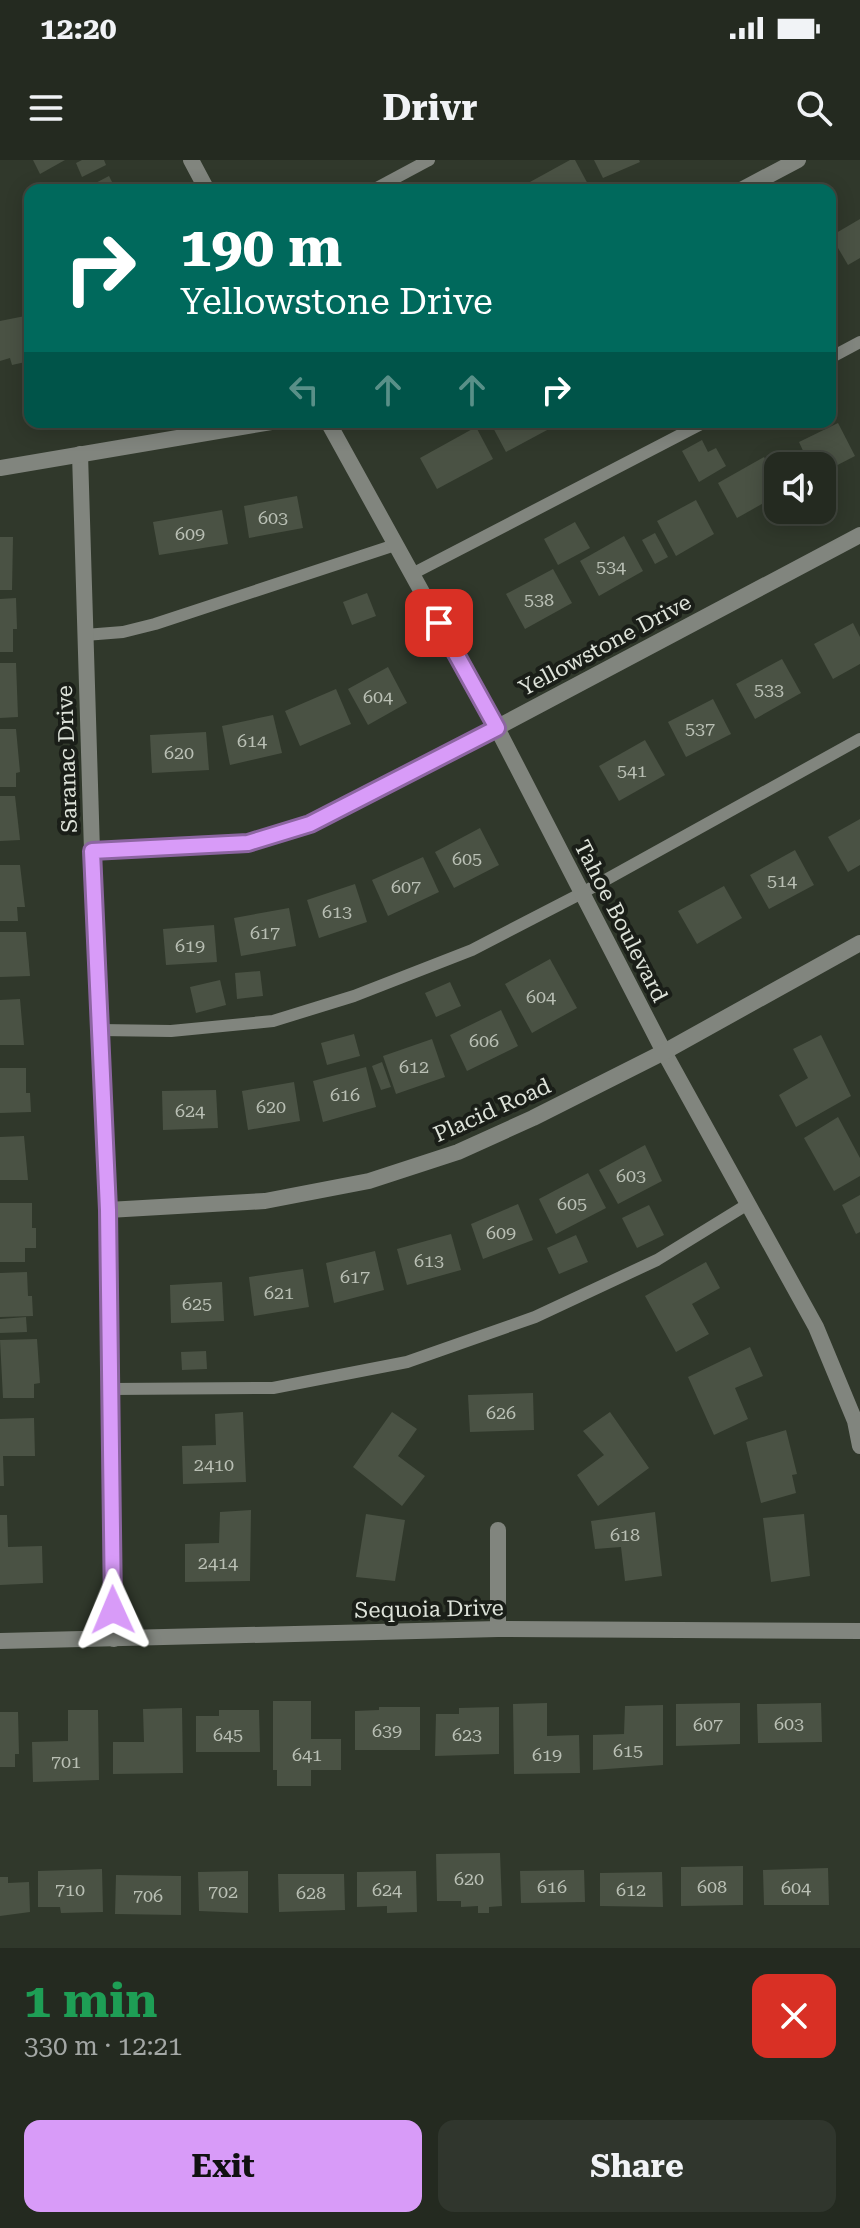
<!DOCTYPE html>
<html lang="en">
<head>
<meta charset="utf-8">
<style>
	:root { --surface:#242a20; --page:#30362d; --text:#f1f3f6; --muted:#a3a7a5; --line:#41463e; --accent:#d89bf8 }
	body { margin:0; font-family:"Roboto Serif",serif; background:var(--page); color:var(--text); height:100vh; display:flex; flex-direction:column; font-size:30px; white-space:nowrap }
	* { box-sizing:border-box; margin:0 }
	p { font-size:26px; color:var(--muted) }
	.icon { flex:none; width:44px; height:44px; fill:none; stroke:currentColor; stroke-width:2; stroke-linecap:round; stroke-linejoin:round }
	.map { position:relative; height:1788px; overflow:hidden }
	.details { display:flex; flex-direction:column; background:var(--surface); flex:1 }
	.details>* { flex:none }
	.top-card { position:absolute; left:24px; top:24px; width:812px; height:244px; border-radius:16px; box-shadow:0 4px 20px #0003,0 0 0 2px var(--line); background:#00695c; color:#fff; overflow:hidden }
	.buttons { position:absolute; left:764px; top:292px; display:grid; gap:16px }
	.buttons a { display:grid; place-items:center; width:72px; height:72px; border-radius:16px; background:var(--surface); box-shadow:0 4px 20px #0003,0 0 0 2px var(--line); font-size:40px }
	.pin { position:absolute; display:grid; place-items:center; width:68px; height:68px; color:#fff; margin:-34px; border-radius:16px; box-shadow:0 4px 12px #0006 }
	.me { position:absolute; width:88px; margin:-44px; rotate:359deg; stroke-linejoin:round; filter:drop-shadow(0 0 6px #0008) }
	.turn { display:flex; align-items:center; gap:28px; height:168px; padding:0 24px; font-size:36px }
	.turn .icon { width:104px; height:104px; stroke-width:2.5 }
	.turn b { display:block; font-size:56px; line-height:68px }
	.lanes { display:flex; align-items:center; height:76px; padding:0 24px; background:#0003; justify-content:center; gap:40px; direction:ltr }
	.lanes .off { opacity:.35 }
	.round { display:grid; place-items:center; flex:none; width:84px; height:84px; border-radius:16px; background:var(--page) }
	.overview { display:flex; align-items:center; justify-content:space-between; height:136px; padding:0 24px }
	h1 { font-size:48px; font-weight:700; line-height:60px; color:#1e9e55 }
	.action { display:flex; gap:16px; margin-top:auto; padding:16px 24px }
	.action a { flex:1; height:92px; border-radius:16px; background:var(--accent); color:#111; font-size:32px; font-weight:700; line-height:92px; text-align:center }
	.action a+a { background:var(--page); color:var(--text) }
	.status { display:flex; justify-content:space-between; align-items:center; height:56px; padding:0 40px; background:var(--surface); direction:ltr }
	.status svg { height:22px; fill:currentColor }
	header { display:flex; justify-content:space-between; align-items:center; height:104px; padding:0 24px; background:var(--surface); font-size:36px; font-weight:700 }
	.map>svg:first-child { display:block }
	.building { fill:#4a5244 }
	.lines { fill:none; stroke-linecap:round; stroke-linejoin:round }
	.service { stroke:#81857e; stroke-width:12 }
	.minor { stroke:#81857e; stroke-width:16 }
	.route-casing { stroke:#8c65a1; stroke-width:20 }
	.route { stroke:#d89bf8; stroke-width:14 }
	.labels { text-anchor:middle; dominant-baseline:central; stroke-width:8; stroke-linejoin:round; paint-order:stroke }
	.number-label { font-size:18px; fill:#b9bfb4 }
	.street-label { font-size:22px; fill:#dee3da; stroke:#1a1e18 }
</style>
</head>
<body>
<div class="status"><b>12:20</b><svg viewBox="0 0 49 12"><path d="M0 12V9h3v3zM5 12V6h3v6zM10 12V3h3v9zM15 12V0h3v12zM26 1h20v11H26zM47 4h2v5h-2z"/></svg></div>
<header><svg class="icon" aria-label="menu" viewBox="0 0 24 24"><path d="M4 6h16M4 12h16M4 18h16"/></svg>Drivr<svg class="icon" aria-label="search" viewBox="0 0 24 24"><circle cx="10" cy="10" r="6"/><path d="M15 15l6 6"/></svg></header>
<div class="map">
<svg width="860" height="1788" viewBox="0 0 860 1788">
	<rect width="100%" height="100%" fill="#30382b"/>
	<g class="building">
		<path d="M33,0H65L40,14Z"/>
		<path d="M82,0H104L106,5L82,17L76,3Z"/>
		<path d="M570,0H575L590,28L585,30H534L530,22Z"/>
		<path d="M594,0H639L640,2L603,18Z"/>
		<path d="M109,16L116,30H82Z"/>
		<path d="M860,59V98L848,105L831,76Z"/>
		<path d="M30,155V201L12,205L10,198L0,201V161Z"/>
		<path d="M490,262H562L506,292Z"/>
		<path d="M838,263L855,296L822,313V306H810L799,282Z"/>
		<path d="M476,267L493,299L437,329L420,298Z"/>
		<path d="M702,280L708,292L716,288L726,306L699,322L682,291Z"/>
		<path d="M764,297L778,323V335L737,358L718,323Z"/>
		<path d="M297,336L303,368L249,378L244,346Z"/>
		<path d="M696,340L714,374L676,396L657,361Z"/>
		<path d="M222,350L228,384L159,395L153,362Z"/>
		<path d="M575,362L590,388L558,405L544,379Z"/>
		<path d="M655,373L668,397L655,404L642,380Z"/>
		<path d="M624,376L643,411L599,436L580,401Z"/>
		<path d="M0,377H13L12,430H0Z"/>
		<path d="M553,409L572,443L525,469L506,434Z"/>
		<path d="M367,433L376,456L352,465L343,442Z"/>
		<path d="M16,438L17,469H13V492H0V439Z"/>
		<path d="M853,463L860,477V504L833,519L814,484Z"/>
		<path d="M782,499L801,533L755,559L736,524Z"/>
		<path d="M0,503H16L18,557L0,558Z"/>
		<path d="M388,507L407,543L368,565L348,529Z"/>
		<path d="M336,529L351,564L300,586L285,551Z"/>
		<path d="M713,539L731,574L686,597L668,562Z"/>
		<path d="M273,555L282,593L230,605L222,566Z"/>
		<path d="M0,569H16L20,612L16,613V627H0Z"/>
		<path d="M206,572L209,610L152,613L150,575Z"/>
		<path d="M645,580L665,615L619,641L599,606Z"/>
		<path d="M0,636H15L20,680L0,681Z"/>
		<path d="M860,659V705L848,712L828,677Z"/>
		<path d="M480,668L499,705L454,728L435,692Z"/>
		<path d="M795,690L814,725L769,749L750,715Z"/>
		<path d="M423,697L439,732L388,756L372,720Z"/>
		<path d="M0,705H20L25,747H17L18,761H0Z"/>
		<path d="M355,724L367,762L319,778L307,740Z"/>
		<path d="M724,726L742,758L697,784L678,751Z"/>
		<path d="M289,748L296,786L241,796L234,758Z"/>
		<path d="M214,765L217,802L166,805L163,769Z"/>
		<path d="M0,772H26L30,816L0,817Z"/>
		<path d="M550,799L577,848L532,873L505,824Z"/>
		<path d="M260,811L263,836L237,839L235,813Z"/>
		<path d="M220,820L226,845L196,853L190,827Z"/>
		<path d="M450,822L461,846L436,857L425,833Z"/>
		<path d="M20,839L24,885H0V840Z"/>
		<path d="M501,850L518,886L467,911L450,875Z"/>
		<path d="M354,874L360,896L327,905L321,883Z"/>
		<path d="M821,875L851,936L796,967L779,935L808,918L793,889Z"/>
		<path d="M432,879L445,917L396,934L383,896Z"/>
		<path d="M382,902L391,927L381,930L372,906Z"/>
		<path d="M366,907L376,947L323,962L313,921Z"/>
		<path d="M0,908H26V933H30L31,952L0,953Z"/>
		<path d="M294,922L300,961L248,970L242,931Z"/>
		<path d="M216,930L218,968L163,970L162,931Z"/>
		<path d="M838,957L860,998V1016L834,1031L804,978Z"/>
		<path d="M24,976L28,1020H0V977Z"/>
		<path d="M645,985L662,1021L618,1044L599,1010Z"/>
		<path d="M588,1013L606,1048L556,1074L539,1039Z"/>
		<path d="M860,1035V1072L856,1074L842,1045Z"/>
		<path d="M0,1043H32V1068H36V1088H25V1102H0Z"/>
		<path d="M518,1044L533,1080L483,1099L471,1064Z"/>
		<path d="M649,1045L664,1075L637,1088L622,1058Z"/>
		<path d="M451,1074L461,1110L407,1125L397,1089Z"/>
		<path d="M576,1075L588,1102L559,1114L547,1088Z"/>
		<path d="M375,1091L384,1130L334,1143L326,1103Z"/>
		<path d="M706,1102L720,1128L692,1144L709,1174L676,1192L645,1136Z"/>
		<path d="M303,1109L309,1147L254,1156L249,1117Z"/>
		<path d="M27,1112L28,1136H32L33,1156L0,1157V1113Z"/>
		<path d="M222,1122L224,1161L171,1163L170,1125Z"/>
		<path d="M26,1157L27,1172L0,1173V1159Z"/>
		<path d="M37,1179L40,1223L34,1224V1238H3L0,1180Z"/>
		<path d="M750,1187L763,1216L735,1228L748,1259L714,1275L688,1217Z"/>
		<path d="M206,1191L207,1209L182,1210L181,1192Z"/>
		<path d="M533,1233L534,1270L470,1272L468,1235Z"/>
		<path d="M243,1252L246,1322L183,1324L182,1286L216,1285L215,1254Z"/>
		<path d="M392,1252L417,1269L398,1296L425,1316L402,1346L353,1307Z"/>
		<path d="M610,1252L649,1308L598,1346L577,1315L604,1295L583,1271Z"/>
		<path d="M34,1258L35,1296H3L4,1326H0V1259Z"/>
		<path d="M786,1270L797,1314L792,1315L796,1333L761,1343L746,1282Z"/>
		<path d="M251,1350L250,1421L185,1422V1384L219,1383L220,1352Z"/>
		<path d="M655,1352L662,1416L625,1421L621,1387L595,1389L591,1361Z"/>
		<path d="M366,1354L405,1360L395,1421L356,1417Z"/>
		<path d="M804,1354L810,1416L771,1422L763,1358Z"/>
		<path d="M0,1355H7L8,1387L42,1386L43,1423L0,1425Z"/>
		<path d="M273,1541H311V1579H341V1610H311V1626H277V1610H273Z"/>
		<path d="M547,1543V1576L579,1575L580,1613L514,1614L513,1544Z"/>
		<path d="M740,1543V1584L676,1586V1544Z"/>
		<path d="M821,1543L822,1582L758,1583L757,1544Z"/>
		<path d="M663,1545V1605L593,1610V1575L624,1574L625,1546Z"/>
		<path d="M379,1547H420V1590H355V1551L379,1550Z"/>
		<path d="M499,1547V1594L435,1596L436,1554H459V1548Z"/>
		<path d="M182,1548L183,1613L113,1614V1582H144L143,1549Z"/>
		<path d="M68,1550H98L99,1620L33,1622L32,1582L68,1581Z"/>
		<path d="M219,1550H259L260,1592H196V1556H219Z"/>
		<path d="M0,1552H18L19,1594H15V1607H0Z"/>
		<path d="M500,1693L502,1746L489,1747V1753H478V1746L461,1747V1741H437L436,1694Z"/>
		<path d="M743,1706V1745L681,1746V1707Z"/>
		<path d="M828,1708L829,1745H764L763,1710Z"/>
		<path d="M102,1709L103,1752L61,1753L60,1747H38V1711Z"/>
		<path d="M584,1710L585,1742L521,1743L520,1711Z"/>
		<path d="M248,1711V1753L199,1751L198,1712Z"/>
		<path d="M416,1711L417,1752L387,1753V1746L357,1747V1712Z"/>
		<path d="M662,1712L663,1747L600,1746V1713Z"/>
		<path d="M278,1714H344L345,1750L279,1752Z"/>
		<path d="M116,1715L181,1716V1755L115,1754Z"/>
		<path d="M0,1717H8V1723L29,1722L30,1752L0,1756Z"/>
	</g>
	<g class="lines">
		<g class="service">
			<path d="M373,30L429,0"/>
			<path d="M830,198L860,182"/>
			<path d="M412,414L705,262"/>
			<path d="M85,475L123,472L155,464L395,385"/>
			<path d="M100,870L171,871L273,861L354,836L472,790L582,733L860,579"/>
			<path d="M111,1229L273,1228L407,1202L535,1157L657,1100L748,1044"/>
		</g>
		<g class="minor">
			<path d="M191,0L207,30"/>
			<path d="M741,30L798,0"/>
			<path d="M328,262L497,568L664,892L816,1167L855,1261L860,1286"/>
			<path d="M80,294L92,691L108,1050L114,1479"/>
			<path d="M0,308L271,262"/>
			<path d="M92,691L248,683L310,664L381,629L860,375"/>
			<path d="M108,1050L265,1041L369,1021L458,992L533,958L664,892L860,783"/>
			<path d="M498,1469V1370"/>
			<path d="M0,1481L498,1469L860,1471"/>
		</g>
	</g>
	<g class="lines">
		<g class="route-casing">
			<path id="route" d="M113,1450L108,1050L92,691L248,683L310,664L497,568L439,463"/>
		</g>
		<use href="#route" class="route"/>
	</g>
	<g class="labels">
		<g class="number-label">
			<text x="273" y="357">603</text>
			<text x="190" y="373">609</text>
			<text x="611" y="406">534</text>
			<text x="539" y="439">538</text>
			<text x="769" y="529">533</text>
			<text x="378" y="536">604</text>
			<text x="700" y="568">537</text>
			<text x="252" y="580">614</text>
			<text x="179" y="592">620</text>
			<text x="632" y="610">541</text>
			<text x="467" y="698">605</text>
			<text x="782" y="720">514</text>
			<text x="406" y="726">607</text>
			<text x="337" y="751">613</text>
			<text x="265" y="772">617</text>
			<text x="190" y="785">619</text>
			<text x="541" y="836">604</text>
			<text x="484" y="880">606</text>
			<text x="414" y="906">612</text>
			<text x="345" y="934">616</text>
			<text x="271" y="946">620</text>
			<text x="190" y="950">624</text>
			<text x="631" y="1015">603</text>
			<text x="572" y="1043">605</text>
			<text x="501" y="1072">609</text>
			<text x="429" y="1100">613</text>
			<text x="355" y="1116">617</text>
			<text x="279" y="1132">621</text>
			<text x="197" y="1143">625</text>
			<text x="501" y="1252">626</text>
			<text x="214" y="1304">2410</text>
			<text x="625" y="1374">618</text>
			<text x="218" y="1402">2414</text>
			<text x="789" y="1563">603</text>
			<text x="708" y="1564">607</text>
			<text x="387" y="1570">639</text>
			<text x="228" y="1574">645</text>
			<text x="467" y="1574">623</text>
			<text x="628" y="1590">615</text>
			<text x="307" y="1594">641</text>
			<text x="547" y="1594">619</text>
			<text x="66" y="1601">701</text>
			<text x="469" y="1718">620</text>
			<text x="552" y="1726">616</text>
			<text x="712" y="1726">608</text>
			<text x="796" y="1727">604</text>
			<text x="70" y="1729">710</text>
			<text x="387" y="1729">624</text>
			<text x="631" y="1729">612</text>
			<text x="223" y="1731">702</text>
			<text x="311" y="1732">628</text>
			<text x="148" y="1735">706</text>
		</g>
		<g class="street-label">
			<text transform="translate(605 485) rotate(-28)">Yellowstone Drive</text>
			<text transform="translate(67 599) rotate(-92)">Saranac Drive</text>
			<text transform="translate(621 761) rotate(63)">Tahoe Boulevard</text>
			<text transform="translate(492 950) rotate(-24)">Placid Road</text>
			<text transform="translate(429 1449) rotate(-1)">Sequoia Drive</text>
		</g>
	</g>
</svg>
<div class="buttons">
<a><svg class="icon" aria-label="sound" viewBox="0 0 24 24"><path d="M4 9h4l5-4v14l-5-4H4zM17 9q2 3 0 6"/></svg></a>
</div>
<div class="pin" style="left:439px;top:463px;background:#d93025"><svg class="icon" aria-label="arrive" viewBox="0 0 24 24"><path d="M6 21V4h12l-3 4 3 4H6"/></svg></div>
<svg class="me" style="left:113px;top:1450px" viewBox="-20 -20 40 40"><path d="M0-17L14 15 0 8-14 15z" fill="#d89bf8" stroke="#fff" stroke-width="4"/></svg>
<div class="top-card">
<div class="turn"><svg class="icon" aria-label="right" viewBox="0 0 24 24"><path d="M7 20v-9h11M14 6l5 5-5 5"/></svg><div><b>190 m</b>Yellowstone Drive</div></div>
<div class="lanes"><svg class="icon off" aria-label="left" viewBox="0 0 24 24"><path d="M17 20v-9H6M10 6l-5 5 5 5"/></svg><svg class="icon off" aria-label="ahead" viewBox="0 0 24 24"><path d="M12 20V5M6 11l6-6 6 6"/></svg><svg class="icon off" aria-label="ahead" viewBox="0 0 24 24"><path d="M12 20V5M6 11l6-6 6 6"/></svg><svg class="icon" aria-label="right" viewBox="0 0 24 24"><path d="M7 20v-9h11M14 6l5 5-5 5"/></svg></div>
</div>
</div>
<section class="details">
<div class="overview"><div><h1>1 min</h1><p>330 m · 12:21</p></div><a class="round" style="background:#d93025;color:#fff"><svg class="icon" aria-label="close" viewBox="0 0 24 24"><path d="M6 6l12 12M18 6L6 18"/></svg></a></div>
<div class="action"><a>Exit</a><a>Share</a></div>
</section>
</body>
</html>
